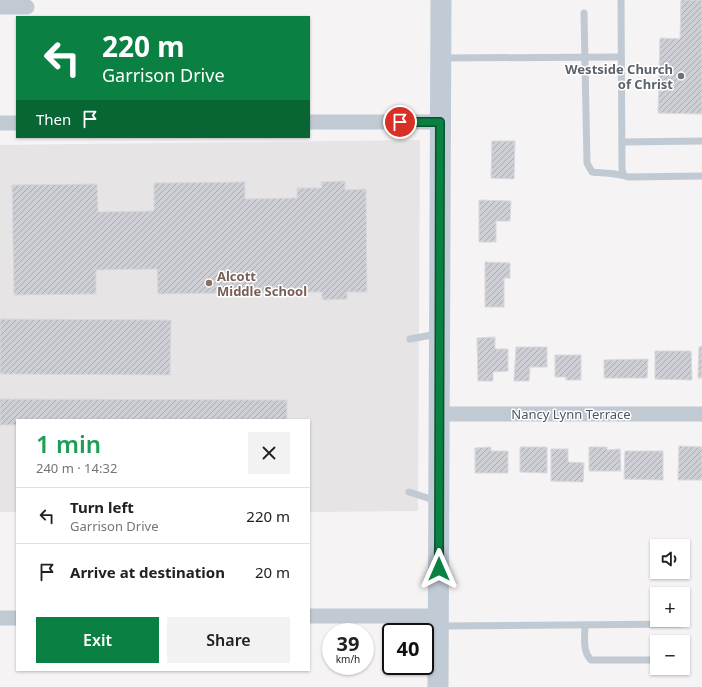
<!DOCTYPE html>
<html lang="en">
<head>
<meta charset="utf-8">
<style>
	:root { --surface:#fff; --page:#f2f2f2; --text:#202124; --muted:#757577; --line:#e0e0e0; --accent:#0b8043 }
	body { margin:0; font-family:"Noto Sans",sans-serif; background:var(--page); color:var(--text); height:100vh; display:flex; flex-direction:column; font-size:15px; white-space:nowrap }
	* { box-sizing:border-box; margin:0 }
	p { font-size:13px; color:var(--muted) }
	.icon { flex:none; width:22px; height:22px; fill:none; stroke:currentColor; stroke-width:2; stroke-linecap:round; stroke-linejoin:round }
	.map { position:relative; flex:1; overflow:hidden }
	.side { position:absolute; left:16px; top:419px; width:294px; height:252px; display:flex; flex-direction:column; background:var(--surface); border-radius:0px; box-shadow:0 1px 3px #0004 }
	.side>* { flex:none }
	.top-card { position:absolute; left:16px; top:16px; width:294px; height:122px; border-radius:0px; box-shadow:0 1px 3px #0004; background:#0b8043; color:#fff; overflow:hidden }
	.controls { position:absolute; left:650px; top:539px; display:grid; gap:8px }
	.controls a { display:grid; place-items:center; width:40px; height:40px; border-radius:0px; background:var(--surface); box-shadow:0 1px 3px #0004; font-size:20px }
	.speed { position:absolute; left:322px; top:623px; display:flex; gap:8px; font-size:20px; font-weight:700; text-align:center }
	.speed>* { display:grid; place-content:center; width:52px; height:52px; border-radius:50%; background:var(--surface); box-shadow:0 1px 3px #0004; line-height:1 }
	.speed small { font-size:10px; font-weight:400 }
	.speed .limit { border:2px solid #111; border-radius:6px; background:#fff; color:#111 }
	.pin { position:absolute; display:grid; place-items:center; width:34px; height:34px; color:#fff; margin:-17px; border:2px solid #fff; border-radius:50%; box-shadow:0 1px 4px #0007 }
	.me { position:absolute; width:44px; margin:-22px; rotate:0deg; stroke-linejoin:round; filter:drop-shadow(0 0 3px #0008) }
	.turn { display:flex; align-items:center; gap:14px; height:84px; padding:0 20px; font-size:18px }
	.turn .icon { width:52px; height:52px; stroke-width:2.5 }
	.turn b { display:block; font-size:28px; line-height:34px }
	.then { display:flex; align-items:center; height:38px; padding:0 20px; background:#0003; gap:8px; font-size:15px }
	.round { display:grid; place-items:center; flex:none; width:42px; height:42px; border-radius:0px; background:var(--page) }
	.head { display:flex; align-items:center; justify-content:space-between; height:68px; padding:0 20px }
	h1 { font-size:24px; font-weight:600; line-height:30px; color:#1e9e55 }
	.button { display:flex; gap:8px; margin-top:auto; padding:8px 20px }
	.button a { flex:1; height:46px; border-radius:0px; background:var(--accent); color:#fff; font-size:16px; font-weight:600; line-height:46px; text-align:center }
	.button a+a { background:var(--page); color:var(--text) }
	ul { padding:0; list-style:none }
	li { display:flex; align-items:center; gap:12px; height:56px; padding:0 20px; border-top:1px solid var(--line) }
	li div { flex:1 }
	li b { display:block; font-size:15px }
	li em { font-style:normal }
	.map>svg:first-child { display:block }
	.education { fill:#e6e4e5 }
	.building { fill:url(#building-hatch); stroke:#d7d9de }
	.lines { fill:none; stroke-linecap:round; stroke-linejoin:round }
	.lane { stroke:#c1cad2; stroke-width:7 }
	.street { stroke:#c1cad2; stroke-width:15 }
	.secondary { stroke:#c1cbd6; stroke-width:21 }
	.route-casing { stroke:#07532c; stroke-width:10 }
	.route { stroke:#0b8043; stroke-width:7 }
	.worship-dot { fill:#6b7280; stroke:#fff; stroke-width:1.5 }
	.education-dot { fill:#8d6e63; stroke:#fff; stroke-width:1.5 }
	.labels { text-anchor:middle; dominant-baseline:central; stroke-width:3; stroke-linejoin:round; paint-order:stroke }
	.worship-label { font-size:13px; font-weight:bold; fill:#5b616d; stroke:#fff; text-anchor:end }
	.education-label { font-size:13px; font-weight:bold; fill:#785e54; stroke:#fff; text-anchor:start }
	.street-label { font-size:13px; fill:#4a5661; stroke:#fff }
</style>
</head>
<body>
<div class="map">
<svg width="702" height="687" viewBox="0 0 702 687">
	<defs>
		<pattern id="building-hatch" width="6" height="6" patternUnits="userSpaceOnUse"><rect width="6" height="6" fill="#cdcfd5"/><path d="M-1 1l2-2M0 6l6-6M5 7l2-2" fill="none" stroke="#a8abb0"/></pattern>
	</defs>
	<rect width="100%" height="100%" fill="#f5f3f3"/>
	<path class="education" d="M420,140L418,511L309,512V420H17V512H0V145Z"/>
	<g class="building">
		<path d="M681,0H702V114L658,113L660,38L680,39Z"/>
		<path d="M492,141H515L514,179L491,178Z"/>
		<path d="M345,181V190L366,189L367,292H347V299L322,300V292L158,294L157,269L96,270V294L14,295L12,185L97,184L98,212L154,211V183L245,182V199L297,198V188H322L321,182Z"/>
		<path d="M479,200L511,201L510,221H496V242H479Z"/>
		<path d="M485,262L510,263V278H504V307H485Z"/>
		<path d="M0,319L171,320L170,375L0,374Z"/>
		<path d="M495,337V349H508V371L493,372V381H478L477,338Z"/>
		<path d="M702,346V378H698L699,347Z"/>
		<path d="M516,347H547V367H530L529,381H514Z"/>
		<path d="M655,351H691L692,380L655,379Z"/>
		<path d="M555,355H581V380H566V377H555Z"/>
		<path d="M648,359L647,378H604V360Z"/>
		<path d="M0,399L287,400V420H17V425H0Z"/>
		<path d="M679,446L702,447V480H678Z"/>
		<path d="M491,447V451H508V473H475V448Z"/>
		<path d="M520,447H547V473L520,472Z"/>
		<path d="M589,447H607V450L620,449L621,471H589Z"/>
		<path d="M551,449H568V462L584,463L583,482L551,481Z"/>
		<path d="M625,451H663V480L624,479Z"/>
	</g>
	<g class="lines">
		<g class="lane">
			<path d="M621,0L622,169L623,174"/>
			<path d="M584,13L587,163L592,172C601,173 621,173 628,177L702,176"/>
			<path d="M443,58L621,57"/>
			<path d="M622,142L702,141"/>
			<path d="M410,339L437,334"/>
			<path d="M409,492L437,501"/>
			<path d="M585,625C585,636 582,651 591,660H657"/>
			<path d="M441,626L681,624"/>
		</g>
		<g class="street">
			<path d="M0,7H27"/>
			<path d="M309,122H440"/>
			<path d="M0,123H17"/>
			<path d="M439,414H702"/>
			<path d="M309,616H438"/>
			<path d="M0,618H17"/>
		</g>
		<path class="secondary" d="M438,687L441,0"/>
	</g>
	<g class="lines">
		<g class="route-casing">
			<path id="route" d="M400,122H440L439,569"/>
		</g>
		<use href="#route" class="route"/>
	</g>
	<circle class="worship-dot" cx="681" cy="76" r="4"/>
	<circle class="education-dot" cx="209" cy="283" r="4"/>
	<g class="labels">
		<g class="worship-label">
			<text x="673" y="69">Westside Church<tspan x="673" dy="15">of Christ</tspan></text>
		</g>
		<g class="education-label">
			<text x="217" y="276">Alcott<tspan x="217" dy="15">Middle School</tspan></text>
		</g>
		<g class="street-label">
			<text x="571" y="414">Nancy Lynn Terrace</text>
		</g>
	</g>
</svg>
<div class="controls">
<a><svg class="icon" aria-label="sound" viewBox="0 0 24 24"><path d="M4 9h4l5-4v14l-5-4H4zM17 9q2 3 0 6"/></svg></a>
<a>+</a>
<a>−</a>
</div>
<div class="speed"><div>39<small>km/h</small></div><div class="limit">40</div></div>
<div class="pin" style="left:400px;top:122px;background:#d93025"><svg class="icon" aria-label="arrive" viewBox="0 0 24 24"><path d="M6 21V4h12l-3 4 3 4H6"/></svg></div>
<svg class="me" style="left:439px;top:569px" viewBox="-20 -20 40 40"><path d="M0-17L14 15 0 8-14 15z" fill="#0b8043" stroke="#fff" stroke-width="4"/></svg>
<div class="top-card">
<div class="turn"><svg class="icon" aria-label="left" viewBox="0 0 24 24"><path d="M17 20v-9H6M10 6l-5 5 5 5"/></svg><div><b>220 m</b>Garrison Drive</div></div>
<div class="then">Then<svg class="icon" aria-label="arrive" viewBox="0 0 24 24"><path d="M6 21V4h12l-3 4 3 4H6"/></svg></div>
</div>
<section class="side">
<div class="head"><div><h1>1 min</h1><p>240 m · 14:32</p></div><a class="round"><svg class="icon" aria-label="close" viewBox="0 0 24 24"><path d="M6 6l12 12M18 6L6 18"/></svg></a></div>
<ul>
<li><svg class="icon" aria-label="left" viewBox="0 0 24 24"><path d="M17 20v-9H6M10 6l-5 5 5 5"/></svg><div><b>Turn left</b><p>Garrison Drive</p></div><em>220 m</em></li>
<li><svg class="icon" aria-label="arrive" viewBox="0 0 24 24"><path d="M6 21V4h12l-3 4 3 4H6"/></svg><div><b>Arrive at destination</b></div><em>20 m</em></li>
</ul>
<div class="button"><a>Exit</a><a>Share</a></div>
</section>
</div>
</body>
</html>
